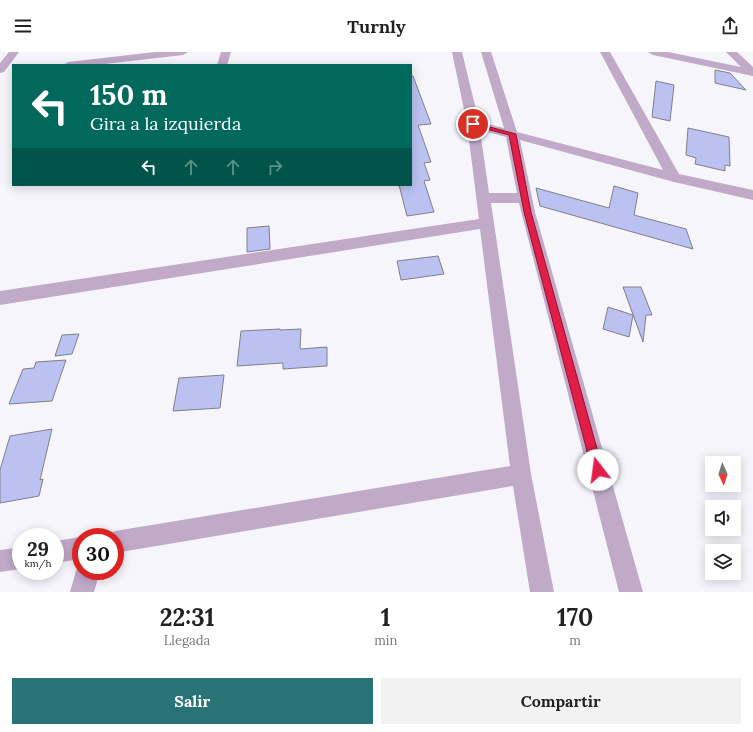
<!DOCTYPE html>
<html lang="es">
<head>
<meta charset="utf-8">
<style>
	:root { --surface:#fff; --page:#f2f2f2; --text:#222; --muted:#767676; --accent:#297377 }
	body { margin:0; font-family:Lora,serif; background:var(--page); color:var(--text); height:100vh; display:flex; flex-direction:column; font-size:15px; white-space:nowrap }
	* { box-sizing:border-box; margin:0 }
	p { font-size:13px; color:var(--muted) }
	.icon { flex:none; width:22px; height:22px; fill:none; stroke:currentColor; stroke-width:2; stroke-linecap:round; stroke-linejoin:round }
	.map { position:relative; height:540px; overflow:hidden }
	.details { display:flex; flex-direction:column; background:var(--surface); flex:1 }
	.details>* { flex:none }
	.banner { position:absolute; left:12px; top:12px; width:400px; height:122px; border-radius:0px; box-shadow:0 2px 10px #0003; background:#00695c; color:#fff; overflow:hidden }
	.needle { width:26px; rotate:176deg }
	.tools { position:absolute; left:705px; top:404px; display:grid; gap:8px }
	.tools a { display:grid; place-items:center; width:36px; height:36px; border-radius:0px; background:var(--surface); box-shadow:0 2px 10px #0003; font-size:20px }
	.speed { position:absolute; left:12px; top:476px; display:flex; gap:8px; font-size:20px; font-weight:700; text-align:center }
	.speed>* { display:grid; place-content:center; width:52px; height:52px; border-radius:50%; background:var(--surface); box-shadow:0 2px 10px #0003; line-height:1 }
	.speed small { font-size:10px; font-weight:400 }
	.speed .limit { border:6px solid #d22; background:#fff; color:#111 }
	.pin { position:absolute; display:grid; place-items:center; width:34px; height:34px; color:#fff; margin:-17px; border:2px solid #fff; border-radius:50%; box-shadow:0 1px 4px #0007 }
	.me { position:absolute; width:44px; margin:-22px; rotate:345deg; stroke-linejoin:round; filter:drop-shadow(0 0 3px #0008) }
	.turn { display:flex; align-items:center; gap:14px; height:84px; padding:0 12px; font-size:18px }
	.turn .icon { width:52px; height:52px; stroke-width:2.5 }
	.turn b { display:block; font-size:28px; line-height:34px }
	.lanes { display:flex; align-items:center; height:38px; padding:0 12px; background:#0003; justify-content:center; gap:20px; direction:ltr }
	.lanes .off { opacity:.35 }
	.eta { display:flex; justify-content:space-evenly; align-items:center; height:68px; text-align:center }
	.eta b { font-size:24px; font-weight:700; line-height:28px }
	.action { display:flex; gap:8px; margin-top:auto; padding:8px 12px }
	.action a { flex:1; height:46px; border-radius:0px; background:var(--accent); color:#fff; font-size:16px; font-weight:700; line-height:46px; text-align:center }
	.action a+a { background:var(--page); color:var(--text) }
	header { display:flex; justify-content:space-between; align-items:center; height:52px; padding:0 12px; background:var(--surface); font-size:18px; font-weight:700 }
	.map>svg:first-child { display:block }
	.building { fill:#bbc2f2; stroke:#7f8087 }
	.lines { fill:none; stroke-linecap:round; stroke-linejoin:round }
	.minor { fill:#c1a9c8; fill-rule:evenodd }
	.route { fill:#e11d48; stroke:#92132f }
</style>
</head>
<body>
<header><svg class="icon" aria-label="menu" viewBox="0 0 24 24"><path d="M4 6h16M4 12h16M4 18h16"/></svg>Turnly<svg class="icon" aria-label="share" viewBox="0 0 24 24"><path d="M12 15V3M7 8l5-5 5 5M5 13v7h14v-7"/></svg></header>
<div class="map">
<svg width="753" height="540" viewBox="0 0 753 540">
	<rect width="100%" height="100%" fill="#f7f5fc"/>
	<g class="building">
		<path d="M715,18L730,21L746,38L715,31Z"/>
		<path d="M411,24H413L431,72L418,73L431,110L424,111L430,128L424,129L434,160L407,164L399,133H411Z"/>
		<path d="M656,29L674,33L670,69L652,65Z"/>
		<path d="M688,76L729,85L730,114L725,113V119L695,112L696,106L686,103Z"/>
		<path d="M614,134L638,141L634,163L686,177L693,197L540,154L536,136L609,156Z"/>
		<path d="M269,174L270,197L247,200V176Z"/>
		<path d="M438,204L444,222L401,228L397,209Z"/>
		<path d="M623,235H641L652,263H646L643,290Z"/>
		<path d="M608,255L633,263L629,285L603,277Z"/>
		<path d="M280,277V278L301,277L300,297L327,295V314L283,317V311L237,314L241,279Z"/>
		<path d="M79,282L72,302L55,304L62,283Z"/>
		<path d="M66,308L52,349L9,352L23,317L34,316L36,310Z"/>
		<path d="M224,323L220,356L173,359L179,326Z"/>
		<path d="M52,377L40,428L43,427L39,444L0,451V418L10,384Z"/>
	</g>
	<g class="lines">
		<g class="minor">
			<path d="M9,0H19L4,20L0,21V11Z"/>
			<path d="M155,0H188L183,3L96,13H63L68,10Z"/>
			<path d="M221,0H231L227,13H217Z"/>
			<path d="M452,0H462L479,70L504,76L481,0H491L517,80L663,118L600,0H610L679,122L753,138V148L674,130L520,88L535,160L643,540H619L519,151H491L531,422L554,540H530L513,434L115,501V485H106L107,482L115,479L510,414L480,177L0,253V239L479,167L467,72ZM480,78L506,85L517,141H489Z"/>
			<path d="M648,0H668L741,15L726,0H737L753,15V24L653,3Z"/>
			<path d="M81,485V507L55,511V489Z"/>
			<path d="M21,495V517L0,520V498Z"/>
			<path d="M81,510V519H100L94,540H70L76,519Z"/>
		</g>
	</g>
	<path class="route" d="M471,70L516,82L531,160L603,418L602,422L598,424L594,422L592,418L524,160L509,83L471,73Z"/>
</svg>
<div class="tools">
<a><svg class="needle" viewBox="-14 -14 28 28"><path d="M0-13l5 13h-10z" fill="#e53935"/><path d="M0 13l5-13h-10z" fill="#767676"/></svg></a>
<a><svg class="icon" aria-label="sound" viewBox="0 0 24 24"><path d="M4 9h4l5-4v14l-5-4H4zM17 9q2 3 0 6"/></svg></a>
<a><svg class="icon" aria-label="layers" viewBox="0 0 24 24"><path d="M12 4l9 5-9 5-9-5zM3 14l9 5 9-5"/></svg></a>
</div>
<div class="speed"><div>29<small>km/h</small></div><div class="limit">30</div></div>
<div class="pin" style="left:473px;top:72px;background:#d93025"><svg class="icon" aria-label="arrive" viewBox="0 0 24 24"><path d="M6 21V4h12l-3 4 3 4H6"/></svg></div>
<svg class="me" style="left:598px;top:418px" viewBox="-20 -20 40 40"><circle r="19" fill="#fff"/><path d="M0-13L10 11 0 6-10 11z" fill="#e11d48"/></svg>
<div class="banner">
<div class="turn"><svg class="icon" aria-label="left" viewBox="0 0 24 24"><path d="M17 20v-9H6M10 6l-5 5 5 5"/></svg><div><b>150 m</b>Gira a la izquierda</div></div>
<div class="lanes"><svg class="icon" aria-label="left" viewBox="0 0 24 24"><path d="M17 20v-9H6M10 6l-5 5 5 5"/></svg><svg class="icon off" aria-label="ahead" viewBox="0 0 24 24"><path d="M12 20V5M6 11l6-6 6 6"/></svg><svg class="icon off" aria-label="ahead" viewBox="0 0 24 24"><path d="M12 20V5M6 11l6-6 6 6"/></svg><svg class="icon off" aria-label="right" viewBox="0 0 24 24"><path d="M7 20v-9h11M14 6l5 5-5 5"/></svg></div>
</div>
</div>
<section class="details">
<div class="eta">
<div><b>22:31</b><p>Llegada</p></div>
<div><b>1</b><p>min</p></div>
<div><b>170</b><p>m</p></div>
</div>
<div class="action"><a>Salir</a><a>Compartir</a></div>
</section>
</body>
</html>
